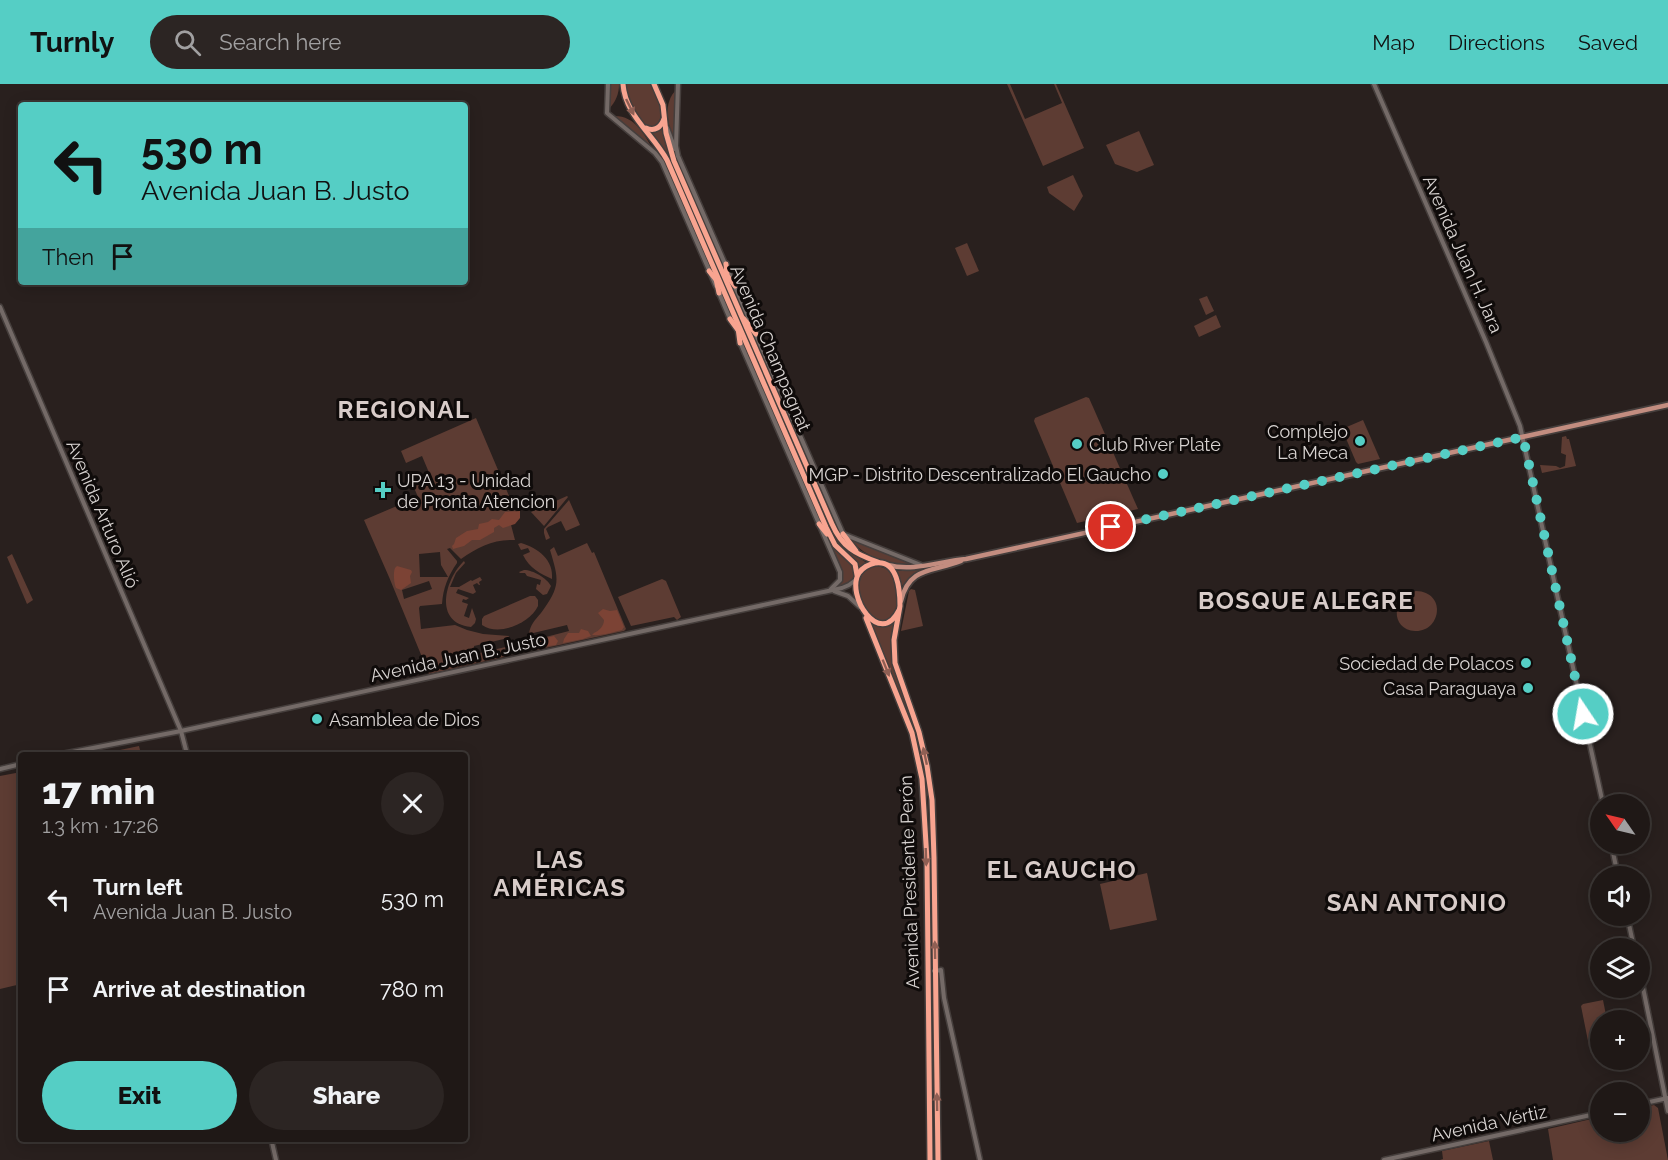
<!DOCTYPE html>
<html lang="en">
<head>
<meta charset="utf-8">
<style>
	:root { --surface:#1f1816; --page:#2c2523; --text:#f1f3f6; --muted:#a1a0a1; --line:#3c3735; --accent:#55cec5 }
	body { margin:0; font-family:Raleway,sans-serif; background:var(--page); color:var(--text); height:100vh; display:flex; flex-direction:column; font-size:22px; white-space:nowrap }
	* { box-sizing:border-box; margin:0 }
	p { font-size:20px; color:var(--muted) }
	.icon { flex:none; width:33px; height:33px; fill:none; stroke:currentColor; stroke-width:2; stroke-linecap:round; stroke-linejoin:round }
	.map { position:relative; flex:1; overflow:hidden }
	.side { position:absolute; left:18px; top:668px; width:450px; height:390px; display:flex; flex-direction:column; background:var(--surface); border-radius:6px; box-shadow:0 3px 15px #0003,0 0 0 2px var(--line) }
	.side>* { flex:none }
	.banner { position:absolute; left:18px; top:18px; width:450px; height:183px; border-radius:6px; box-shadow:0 3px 15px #0003,0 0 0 2px var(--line); background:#55cec5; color:#111; overflow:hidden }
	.needle { width:39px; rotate:304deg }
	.fabs { position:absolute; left:1590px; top:710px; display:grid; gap:12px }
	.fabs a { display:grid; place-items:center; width:60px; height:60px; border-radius:50%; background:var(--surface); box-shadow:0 3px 15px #0003,0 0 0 2px var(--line); font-size:30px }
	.pin { position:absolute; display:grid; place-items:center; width:51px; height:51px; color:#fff; margin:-26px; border:3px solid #fff; border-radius:50%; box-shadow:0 2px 6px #0007 }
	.me { position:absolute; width:66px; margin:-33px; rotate:348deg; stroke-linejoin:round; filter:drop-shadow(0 0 4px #0008) }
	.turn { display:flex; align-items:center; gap:21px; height:126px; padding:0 24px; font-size:27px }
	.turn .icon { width:78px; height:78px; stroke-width:2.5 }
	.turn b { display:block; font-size:42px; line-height:51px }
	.then { display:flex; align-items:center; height:57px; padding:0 24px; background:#0003; gap:12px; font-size:22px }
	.round { display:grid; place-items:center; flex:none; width:63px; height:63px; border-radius:32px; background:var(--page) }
	.summary { display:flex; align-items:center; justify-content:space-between; height:102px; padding:0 24px }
	h1 { font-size:36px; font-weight:800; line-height:45px }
	.action { display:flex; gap:12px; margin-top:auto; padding:12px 24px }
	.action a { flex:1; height:69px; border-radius:36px; background:var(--accent); color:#111; font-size:24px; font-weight:800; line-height:69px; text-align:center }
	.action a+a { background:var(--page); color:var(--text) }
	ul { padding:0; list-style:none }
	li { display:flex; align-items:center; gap:18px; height:90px; padding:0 24px }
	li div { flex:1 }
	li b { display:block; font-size:22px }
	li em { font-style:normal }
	header { display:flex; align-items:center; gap:36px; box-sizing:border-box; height:84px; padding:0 30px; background:var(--accent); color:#111 }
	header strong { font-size:28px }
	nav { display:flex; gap:33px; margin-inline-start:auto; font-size:21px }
	.search { width:420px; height:54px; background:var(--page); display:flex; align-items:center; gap:15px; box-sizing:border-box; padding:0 21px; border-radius:33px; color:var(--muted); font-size:22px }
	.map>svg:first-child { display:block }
	.green { fill:#5d3c33; fill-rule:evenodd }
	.forest { fill:#7c4335 }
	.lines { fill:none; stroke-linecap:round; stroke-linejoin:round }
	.secondary-casing { stroke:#453e3c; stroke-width:7 }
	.primary-casing { stroke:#453e3c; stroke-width:8 }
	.highway-casing { stroke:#453e3c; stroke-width:8 }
	.secondary { stroke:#746a67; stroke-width:4 }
	.primary { stroke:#c38d80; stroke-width:4.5 }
	.highway { stroke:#f8a490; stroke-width:5 }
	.oneway { fill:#8f5f54 }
	.route { stroke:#55cec5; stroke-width:10; stroke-dasharray:0 18 }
	.poi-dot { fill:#55cec5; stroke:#0f0b0a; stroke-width:2 }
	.labels { text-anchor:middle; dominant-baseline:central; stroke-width:6; stroke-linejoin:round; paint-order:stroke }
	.street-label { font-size:18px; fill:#d8d3d1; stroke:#0f0b0a }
	.poi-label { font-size:18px; fill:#d8d3d1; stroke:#0f0b0a; text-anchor:end }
	.district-label { font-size:24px; font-weight:bold; letter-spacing:1.5px; fill:#d8ccc9; stroke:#0f0b0a }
</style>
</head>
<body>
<header>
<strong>Turnly</strong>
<div class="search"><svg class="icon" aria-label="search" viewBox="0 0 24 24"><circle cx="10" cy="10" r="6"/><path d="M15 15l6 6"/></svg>Search here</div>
<nav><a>Map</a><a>Directions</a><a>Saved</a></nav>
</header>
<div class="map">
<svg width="1668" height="1076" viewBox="0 0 1668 1076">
	<rect width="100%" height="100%" fill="#29201e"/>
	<g class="green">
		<path d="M610,0H619C619,10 616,17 609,25Z"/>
		<path d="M625,0H651C659,12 665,29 657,42C638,48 627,14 625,0Z"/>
		<path d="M1007,0H1010L1025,35L1062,19L1054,0H1056L1084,64L1043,82Z"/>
		<path d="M677,5L674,57C668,40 662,19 677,5Z"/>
		<path d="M613,32C635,31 644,50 654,67Z"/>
		<path d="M663,44L669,72L732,216L731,217L667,72L651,49Z"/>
		<path d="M1139,47L1154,81L1137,88L1115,80L1106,61Z"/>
		<path d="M1073,91L1083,112L1074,127L1049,109L1047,103Z"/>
		<path d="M967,159L979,187L967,192L955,164Z"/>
		<path d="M1207,212L1214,227L1206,231L1199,215Z"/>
		<path d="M734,221L835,452L844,464L867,479L859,486L841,464L832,450L732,222Z"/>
		<path d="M1216,231L1221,243L1199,253L1194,242Z"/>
		<path d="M1086,313L1089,314L1138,425L1077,439L1034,337L1035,334Z"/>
		<path d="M476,334L518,433L510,437L515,456C494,455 478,463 461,475L450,464L447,465L457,477V479C448,492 443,504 442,520L420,522L419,524L421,545L455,541L467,546L483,550L509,552L508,554L474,562L475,570L510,562H515L517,565L508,567V572L429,590L389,493L364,436L418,413L412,399L430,391L422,372L406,379L401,367ZM440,468L441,481L448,493H420L419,470ZM429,497L432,505L404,515L402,506Z"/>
		<path d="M1363,336L1380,375L1358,380L1356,378L1342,345Z"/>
		<path d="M1566,352L1567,355H1569L1576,382L1542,389L1540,381L1556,382L1560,384L1565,382L1566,371L1561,369L1562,353Z"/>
		<path d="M567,412L568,413L544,442L531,428Z"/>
		<path d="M569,416L580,441L566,447L561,437L548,443L546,445L550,454L546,456L544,449V445Z"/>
		<path d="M849,454L909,479L911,480C889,482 863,472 849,454Z"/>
		<path d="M828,455L835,464L852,479L855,489C852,499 845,502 835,504C851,491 833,470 828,455Z"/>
		<path d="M521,459C538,464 554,476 552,495C541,490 529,484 523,471L530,468L528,464L521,466L518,460Z"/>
		<path d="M587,459L592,469L594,468L626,545L624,547L536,566L533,561L535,560L534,556L569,547L567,541L529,550C530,541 535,536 541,529C561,502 559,496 550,466L554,463L558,472Z"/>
		<path d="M12,470L33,516L27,520L7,473Z"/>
		<path d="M464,477L465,479L456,489L450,503H459L471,496L472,497L480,493L482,496L479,498L480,501H479L477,499L473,501L476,508L473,510L458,505L456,509L469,514L466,516L463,515L462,518L468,520L464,532L469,534L472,524L476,535L475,539L471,543C433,539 445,495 464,477Z"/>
		<path d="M877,482C881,483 886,484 889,487C899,496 902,532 886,536C866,542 841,487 877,482Z"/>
		<path d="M923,484L911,492L902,502L895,487H907Z"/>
		<path d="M524,486C533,486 547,494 551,502L547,510L543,511L536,505L537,500L540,501L541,496L527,492L525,489H520L519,488Z"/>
		<path d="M662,495L666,497L681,533L677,536L674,533L631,542L618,513Z"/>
		<path d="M911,505L915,506L923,542L901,547L909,507Z"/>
		<path d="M1416,507C1447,508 1441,548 1415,547C1390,546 1391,512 1416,507Z"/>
		<path d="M530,512H535L538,516V522C530,539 499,553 482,541V535L484,532Z"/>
		<path d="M895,537L893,580L922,663L929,711L928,712L926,710L917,663L870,539L884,542Z"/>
		<path d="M139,662L141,670H101Z"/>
		<path d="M21,688V900L0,905V692Z"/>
		<path d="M1147,789L1157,836L1110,846L1100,800Z"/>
		<path d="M1603,916L1607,936H1600V970L1593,966L1589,962L1581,922L1583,920Z"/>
		<path d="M1654,1021L1658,1024L1668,1076H1553L1548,1045L1600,1033V1047H1640V1024Z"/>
		<path d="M1489,1057L1493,1076H1440L1443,1075L1442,1067Z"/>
	</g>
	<g class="forest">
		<path d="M520,427V434L515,440L503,444L499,441L494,444V448L480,456H472L464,462L453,465L452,462L454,460L456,454L467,447L478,445L479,440L488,438L492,435L499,436L505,428Z"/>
		<path d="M397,482L411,486L412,488L410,492L411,499L401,506L396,504C394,499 393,489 395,484Z"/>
		<path d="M603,525L610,527L617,526L624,543L622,546C613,548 603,552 592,551L594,549C599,547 604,542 604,536L598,529Z"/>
		<path d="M581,545L588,547L591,552L583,555L563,559L564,555L568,549H579Z"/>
		<path d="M554,552L558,557L556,561L535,564L533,562L534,557Z"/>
	</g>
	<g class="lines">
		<g class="secondary-casing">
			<g id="secondary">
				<path d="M608,0L607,29L655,69L662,78L716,202"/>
				<path d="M678,0L676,62L678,72L843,450L921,481"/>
				<path d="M1374,0L1486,258L1520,342L1603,720"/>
				<path d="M667,44L675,65"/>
				<path d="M719,209L730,235"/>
				<path d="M0,223L181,647L187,670"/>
				<path d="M740,258L840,488V496L831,505"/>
				<path d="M834,507L848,512L860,523"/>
				<path d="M62,670L181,647L842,504L849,501L857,495"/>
				<path d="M0,685L21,680"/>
				<path d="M1611,759L1618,792"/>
				<path d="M1627,831L1634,864"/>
				<path d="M934,887L941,886L944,914L980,1076"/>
				<path d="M1640,889L1668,1027"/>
				<path d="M1640,1020L1668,1014"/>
				<path d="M271,1054L276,1076"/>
				<path d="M1384,1076L1600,1029"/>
			</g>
		</g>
		<g class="primary-casing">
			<g id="primary">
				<path d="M888,481C913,488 941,477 966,475L1668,321"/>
				<path d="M901,517C909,482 934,488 961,477"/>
			</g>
		</g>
		<g class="highway-casing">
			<g id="highway">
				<path d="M623,0C625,31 653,50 667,76L826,443L835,461L855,480L857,491"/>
				<path d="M654,0L663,21L666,49L674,77L832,440C842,463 855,470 878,478"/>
				<path d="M646,44C655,48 661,43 664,35"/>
				<path d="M726,180L727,191"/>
				<path d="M709,187L718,198"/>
				<path d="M725,189L735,202"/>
				<path d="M716,195L719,209"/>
				<path d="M730,235L738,246"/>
				<path d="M744,235L756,250"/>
				<path d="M738,244L740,259"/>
				<path d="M819,440L827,450"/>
				<path d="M843,450L856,467"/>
				<path d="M899,526C880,565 845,511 859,489C862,484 869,480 875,479C898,475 900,507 900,522L894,556L895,579L919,648L927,682L932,716L934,774L938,1076"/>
				<path d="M866,534L912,649L922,695L927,776L930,1076"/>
			</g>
		</g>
		<use href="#secondary" class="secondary"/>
		<use href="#primary" class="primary"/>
		<use href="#highway" class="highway"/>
	</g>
	<defs><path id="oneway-solid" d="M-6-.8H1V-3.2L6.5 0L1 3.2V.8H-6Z" transform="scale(1.5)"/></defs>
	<g class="oneway">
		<use href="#oneway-solid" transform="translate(630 23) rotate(64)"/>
		<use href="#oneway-solid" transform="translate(886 584) rotate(68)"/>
		<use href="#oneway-solid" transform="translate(925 672) rotate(-102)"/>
		<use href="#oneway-solid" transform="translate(926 773) rotate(88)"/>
		<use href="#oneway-solid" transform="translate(935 866) rotate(-91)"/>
		<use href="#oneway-solid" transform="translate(937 1018) rotate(-91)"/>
	</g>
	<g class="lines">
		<path class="route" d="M1111,443L1523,353L1583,630"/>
	</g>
	<g class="poi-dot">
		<circle cx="1360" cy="357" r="6"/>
		<circle cx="1077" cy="360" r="6"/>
		<circle cx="1163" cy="390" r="6"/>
		<path d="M380 397h6v6h6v6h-6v6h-6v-6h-6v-6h6z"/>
		<circle cx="1526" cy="579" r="6"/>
		<circle cx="1528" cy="604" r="6"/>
		<circle cx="317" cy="635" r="6"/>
	</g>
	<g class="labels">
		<g class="street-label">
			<text transform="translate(1463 170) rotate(66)">Avenida Juan H. Jara</text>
			<text transform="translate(771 264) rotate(67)">Avenida Champagnat</text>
			<text transform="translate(103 430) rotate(67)">Avenida Arturo Alió</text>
			<text transform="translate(458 573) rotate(-12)">Avenida Juan B. Justo</text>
			<text transform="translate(909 798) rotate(-92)">Avenida Presidente Perón</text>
			<text transform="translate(1489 1039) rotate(-12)">Avenida Vértiz</text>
		</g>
		<g class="poi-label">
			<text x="1348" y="347">Complejo<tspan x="1348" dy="21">La Meca</tspan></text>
			<text x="1089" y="360" text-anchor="start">Club River Plate</text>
			<text x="1151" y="390">MGP - Distrito Descentralizado El Gaucho</text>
			<text x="397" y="396" text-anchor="start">UPA 13 - Unidad<tspan x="397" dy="21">de Pronta Atencion</tspan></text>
			<text x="1514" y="579">Sociedad de Polacos</text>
			<text x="1516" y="604">Casa Paraguaya</text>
			<text x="329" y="635" text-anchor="start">Asamblea de Dios</text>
		</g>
		<g class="district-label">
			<text x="404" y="325">REGIONAL</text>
			<text x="1306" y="516">BOSQUE ALEGRE</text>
			<text x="560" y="775">LAS<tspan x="560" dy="28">AMÉRICAS</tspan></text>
			<text x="1062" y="785">EL GAUCHO</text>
			<text x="1417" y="818">SAN ANTONIO</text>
		</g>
	</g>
</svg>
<div class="fabs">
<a><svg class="needle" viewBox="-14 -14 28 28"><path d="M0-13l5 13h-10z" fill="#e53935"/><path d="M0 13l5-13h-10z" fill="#a1a0a1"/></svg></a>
<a><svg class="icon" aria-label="sound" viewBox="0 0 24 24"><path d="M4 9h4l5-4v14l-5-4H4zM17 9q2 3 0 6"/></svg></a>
<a><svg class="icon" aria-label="layers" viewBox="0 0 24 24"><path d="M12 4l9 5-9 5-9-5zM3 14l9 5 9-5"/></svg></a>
<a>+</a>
<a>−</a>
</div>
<div class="pin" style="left:1111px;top:443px;background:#d93025"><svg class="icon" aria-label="arrive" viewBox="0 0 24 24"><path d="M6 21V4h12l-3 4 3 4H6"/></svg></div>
<svg class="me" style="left:1583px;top:630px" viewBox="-20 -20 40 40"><circle r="17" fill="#55cec5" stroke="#fff" stroke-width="3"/><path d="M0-11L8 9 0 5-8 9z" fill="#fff"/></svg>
<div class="banner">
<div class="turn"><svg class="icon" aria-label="left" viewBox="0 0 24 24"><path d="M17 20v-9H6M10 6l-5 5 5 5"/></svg><div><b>530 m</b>Avenida Juan B. Justo</div></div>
<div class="then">Then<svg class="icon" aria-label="arrive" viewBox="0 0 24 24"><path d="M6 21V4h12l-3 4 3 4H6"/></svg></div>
</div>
<section class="side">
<div class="summary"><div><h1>17 min</h1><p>1.3 km · 17:26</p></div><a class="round"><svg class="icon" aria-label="close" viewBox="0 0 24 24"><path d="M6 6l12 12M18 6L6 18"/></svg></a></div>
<ul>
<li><svg class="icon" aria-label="left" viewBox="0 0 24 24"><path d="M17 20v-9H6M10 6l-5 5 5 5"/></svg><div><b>Turn left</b><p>Avenida Juan B. Justo</p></div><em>530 m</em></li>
<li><svg class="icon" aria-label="arrive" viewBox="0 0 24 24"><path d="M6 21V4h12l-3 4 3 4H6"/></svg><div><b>Arrive at destination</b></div><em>780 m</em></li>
</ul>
<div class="action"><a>Exit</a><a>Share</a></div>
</section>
</div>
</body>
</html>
